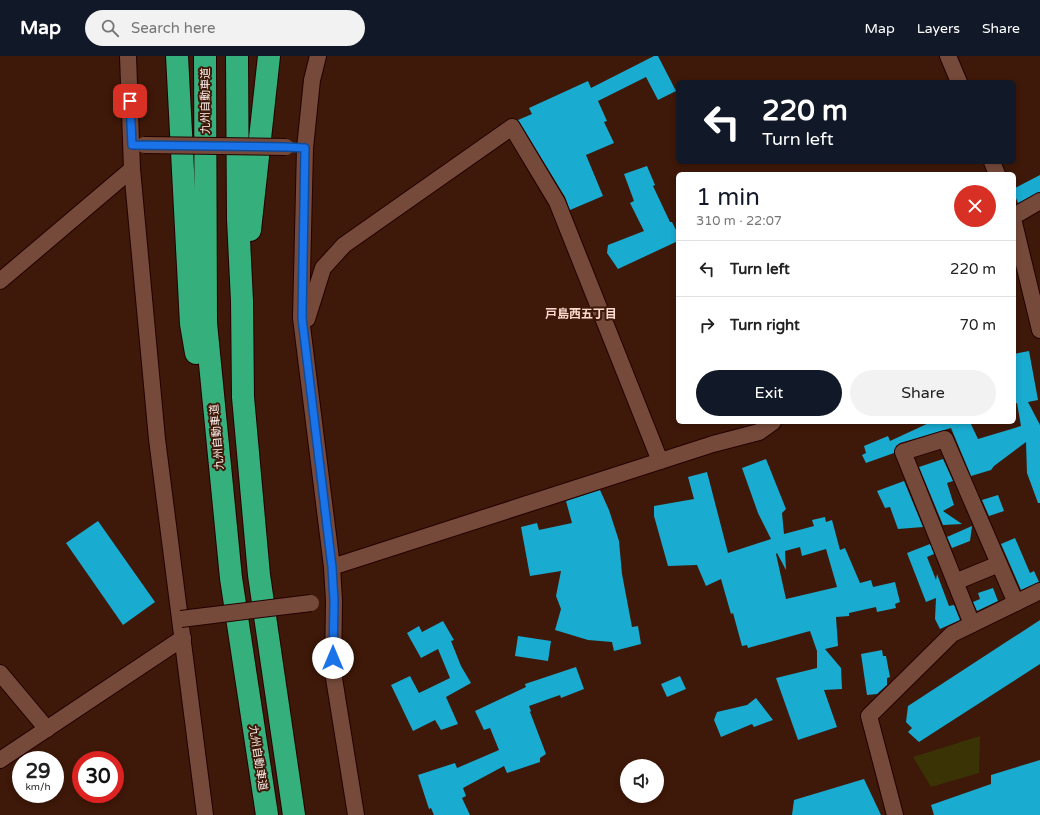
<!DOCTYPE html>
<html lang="en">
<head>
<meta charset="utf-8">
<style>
	:root { --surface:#fff; --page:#f2f2f2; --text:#222; --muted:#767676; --line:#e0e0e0; --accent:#111827 }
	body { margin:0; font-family:"Varela Round","Noto Sans JP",sans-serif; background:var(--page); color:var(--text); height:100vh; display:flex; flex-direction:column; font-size:15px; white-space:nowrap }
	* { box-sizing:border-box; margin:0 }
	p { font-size:13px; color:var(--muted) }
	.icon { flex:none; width:22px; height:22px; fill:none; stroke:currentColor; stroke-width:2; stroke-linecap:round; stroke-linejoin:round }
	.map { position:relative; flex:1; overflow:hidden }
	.sheet { position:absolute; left:676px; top:116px; width:340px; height:252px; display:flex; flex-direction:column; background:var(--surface); border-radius:6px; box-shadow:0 2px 6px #0003 }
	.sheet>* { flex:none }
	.hud { position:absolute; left:676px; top:24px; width:340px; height:84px; border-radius:6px; box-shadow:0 2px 6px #0003; background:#111827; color:#fff; overflow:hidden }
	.tools { position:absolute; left:620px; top:703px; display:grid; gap:8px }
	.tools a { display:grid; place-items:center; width:44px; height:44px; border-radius:50%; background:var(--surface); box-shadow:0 2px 6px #0003; font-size:20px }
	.speed { position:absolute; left:12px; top:695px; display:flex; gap:8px; font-size:20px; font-weight:700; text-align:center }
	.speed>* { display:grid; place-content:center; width:52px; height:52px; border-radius:50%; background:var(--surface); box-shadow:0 2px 6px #0003; line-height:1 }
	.speed small { font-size:10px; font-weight:400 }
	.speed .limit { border:6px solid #d22; background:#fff; color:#111 }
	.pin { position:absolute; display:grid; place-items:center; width:34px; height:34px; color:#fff; margin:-17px; border-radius:8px; box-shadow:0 2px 6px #0006 }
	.me { position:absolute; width:44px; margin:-22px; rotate:0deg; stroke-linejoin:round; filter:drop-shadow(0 0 3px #0008) }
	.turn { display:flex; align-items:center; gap:14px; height:84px; padding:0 20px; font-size:18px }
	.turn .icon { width:52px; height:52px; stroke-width:2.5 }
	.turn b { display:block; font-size:28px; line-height:34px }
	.round { display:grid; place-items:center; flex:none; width:42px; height:42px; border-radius:21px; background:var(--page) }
	.summary { display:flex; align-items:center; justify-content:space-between; height:68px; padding:0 20px }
	h1 { font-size:24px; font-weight:600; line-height:30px; color:var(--accent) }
	.action { display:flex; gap:8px; margin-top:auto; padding:8px 20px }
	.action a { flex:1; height:46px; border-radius:24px; background:var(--accent); color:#fff; font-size:16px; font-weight:600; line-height:46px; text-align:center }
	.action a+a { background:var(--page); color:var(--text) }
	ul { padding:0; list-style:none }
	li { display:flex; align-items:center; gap:12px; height:56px; padding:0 20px; border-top:1px solid var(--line) }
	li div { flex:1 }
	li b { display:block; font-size:15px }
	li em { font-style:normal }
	header { display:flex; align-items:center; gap:24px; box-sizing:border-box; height:56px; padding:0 20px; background:var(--accent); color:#fff }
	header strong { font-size:19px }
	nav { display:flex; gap:22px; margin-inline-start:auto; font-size:14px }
	.search { width:280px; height:36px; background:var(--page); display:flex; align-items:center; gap:10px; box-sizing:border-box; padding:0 14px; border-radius:22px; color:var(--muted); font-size:15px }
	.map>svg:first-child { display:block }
	.green { fill:#393305 }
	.building { fill:#19abd0; fill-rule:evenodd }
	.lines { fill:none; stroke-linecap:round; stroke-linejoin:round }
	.minor-casing { stroke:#230100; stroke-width:18 }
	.highway-casing { stroke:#230100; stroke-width:24 }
	.minor { stroke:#764a3a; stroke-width:16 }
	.highway { stroke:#35af7b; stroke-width:22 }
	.minor-bridge-casing { stroke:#230100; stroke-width:18; stroke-linecap:butt }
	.minor-bridge { stroke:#764a3a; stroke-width:16 }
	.route-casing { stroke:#114b97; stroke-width:10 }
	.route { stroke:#1a73e8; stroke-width:7 }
	.labels { text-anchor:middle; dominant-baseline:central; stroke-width:4; stroke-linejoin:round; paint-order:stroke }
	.street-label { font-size:11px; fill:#fcf1ed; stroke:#3e1808 }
	.neighbourhood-label { font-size:12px; font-weight:bold; fill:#fadace; stroke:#3e1808 }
</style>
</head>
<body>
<header>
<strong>Map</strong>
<div class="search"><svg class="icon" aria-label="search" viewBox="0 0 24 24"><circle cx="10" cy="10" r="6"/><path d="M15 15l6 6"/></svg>Search here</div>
<nav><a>Map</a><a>Layers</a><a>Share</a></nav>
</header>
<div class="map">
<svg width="1040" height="759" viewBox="0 0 1040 759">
	<rect width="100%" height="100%" fill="#3e1808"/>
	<path class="green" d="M980,680L979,717L931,731L913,701Z"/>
	<g class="building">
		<path d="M654,0H658L676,35L658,44L646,21L598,45L607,65L604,66L614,87L586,99L603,140L570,154L565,141L518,64L532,58L529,52L588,25L591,32Z"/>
		<path d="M647,110L655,129L653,130L670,166H672L678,178V185L618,213L607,197L608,189L644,175L630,147L634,145L624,118Z"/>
		<path d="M1040,119V136L1018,147L1014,137L1015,132Z"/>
		<path d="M1029,295L1038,344L1028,346L1040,369V447H1038L1027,417L1026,386L994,410L991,414L971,420L951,372L900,387L896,390L894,397L866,407L862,399L866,397L864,390L888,380L890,385L931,366H970L978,383L1021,370L1017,347L1014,348V298Z"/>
		<path d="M766,403L786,453L782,457L784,478L814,470L812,464L825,461L826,466L832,464L840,494L845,492L860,527L871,524L873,531L895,526L900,546L895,548L896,552L877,556L876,551L849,557V560L836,561L838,590L825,593L841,612L842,633L824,634L837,671L798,684L776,622L817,612V595L810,575L748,592L747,589L742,590L733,557L731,558L721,523L706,530L697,509L668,510L654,460V450L694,443L688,421L707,416L728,497L771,483L758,457L742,412ZM800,491L802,500L826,493L837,531L786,543L776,498L777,497L786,514L785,495Z"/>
		<path d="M943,403L953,425L947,427L954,449L943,455L962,468L943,469L919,411Z"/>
		<path d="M904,425L923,471L898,473L890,451L885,452L877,435Z"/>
		<path d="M600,434L609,454L619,485L622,518L632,571L638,570L641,588L614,595L612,586L588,584L555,574L561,553L556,540L561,515L530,520L521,471L537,467L539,474L572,467L566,445Z"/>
		<path d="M998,439L1004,455L989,460L982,444Z"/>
		<path d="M98,465L155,546L123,569L66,487Z"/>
		<path d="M972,470L970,485L952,492L947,481Z"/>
		<path d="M1015,482L1030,517L1034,515L1039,526L1021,534L1001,488Z"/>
		<path d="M930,488L934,498L927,501L936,524L937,518L949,550L954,549L960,564L940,573L935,563L936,542L926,546L907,497Z"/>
		<path d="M993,532L998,545L977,555L973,546L980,543L978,537Z"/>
		<path d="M1040,564V608L919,686L908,676L912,672L906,666L908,650Z"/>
		<path d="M443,565L454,584L451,585L461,610L471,627L446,641L458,668L441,674L435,664L413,675L391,629L410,620L419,637L450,622L438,593L421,602L407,577L419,570L422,576Z"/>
		<path d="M518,580L551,585L548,605L515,600Z"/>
		<path d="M882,594L883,600H886L890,621L887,622V629L877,638L867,639L861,598Z"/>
		<path d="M576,611L584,633L561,642L560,639L529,650L531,655L530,656L546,698L540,702V706L507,717L504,710L463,732L466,740L462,742L470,759H434L431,752L429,753L418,719L455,707L457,712L499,694L490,672L484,674L475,655L526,631L525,628Z"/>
		<path d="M680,620L686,633L667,641L661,628Z"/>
		<path d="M756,642L773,664L754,671L752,668L721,681L714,664L717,656L747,649Z"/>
		<path d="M1040,704V759H934L931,749L991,728V719Z"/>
		<path d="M864,723L881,759H792L794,744Z"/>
	</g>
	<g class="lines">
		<g class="minor-casing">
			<g id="minor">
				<path d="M128,0L132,113L157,383L205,759"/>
				<path d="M318,0L312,24L305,92L301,262L332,511L334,545L333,616L356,759"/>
				<path d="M948,0L959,26"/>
				<path d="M992,106L997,118"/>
				<path d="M1014,160L1040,145"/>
				<path d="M1014,167L1040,274"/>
				<path d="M0,225L132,113"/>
				<path d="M307,263L323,212L344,189L512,71L557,146L660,405"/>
				<path d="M332,511L713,388L759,376L773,366"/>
				<path d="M955,526L999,508"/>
				<path d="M972,568L903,396L945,383L1016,547"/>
				<path d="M0,617L47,673"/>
				<path d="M0,704L183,582"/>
				<path d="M895,759L869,660L952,578L1040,535"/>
			</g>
		</g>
		<g class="highway-casing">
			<g id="highway">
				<path d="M177,0L191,268L196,297"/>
				<path d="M205,0L206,267L231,522L267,759"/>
				<path d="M237,0L238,163L242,245L243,341L259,519L294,759"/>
				<path d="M250,174L269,0"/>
			</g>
		</g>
		<use href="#minor" class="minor"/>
		<use href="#highway" class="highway"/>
		<g class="minor-bridge-casing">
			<g id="minor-bridge">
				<path d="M144,89L286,91"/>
				<path d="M181,563L311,547"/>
			</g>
		</g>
		<use href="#minor-bridge" class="minor-bridge"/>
	</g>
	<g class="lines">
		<g class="route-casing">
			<path id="route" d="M130,45L132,89L286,91L305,92L302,262L332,511L334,545L333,602"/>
		</g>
		<use href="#route" class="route"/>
	</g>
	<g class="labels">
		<g class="street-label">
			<text transform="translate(205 45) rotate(-90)">九州自動車道</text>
			<text transform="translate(217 381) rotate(-95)">九州自動車道</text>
			<text transform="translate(258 702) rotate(81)">九州自動車道</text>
		</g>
		<g class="neighbourhood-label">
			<text x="581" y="258">戸島西五丁目</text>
		</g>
	</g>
</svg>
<div class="tools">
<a><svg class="icon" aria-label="sound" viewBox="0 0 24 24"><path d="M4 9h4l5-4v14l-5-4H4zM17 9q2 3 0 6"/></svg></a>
</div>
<div class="speed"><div>29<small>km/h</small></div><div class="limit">30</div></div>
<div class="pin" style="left:130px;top:45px;background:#d93025"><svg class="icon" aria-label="arrive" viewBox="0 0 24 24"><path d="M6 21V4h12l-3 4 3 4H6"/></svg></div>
<svg class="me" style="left:333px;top:602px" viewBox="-20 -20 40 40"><circle r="19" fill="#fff"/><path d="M0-13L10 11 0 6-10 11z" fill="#1a73e8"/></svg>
<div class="hud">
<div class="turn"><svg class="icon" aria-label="left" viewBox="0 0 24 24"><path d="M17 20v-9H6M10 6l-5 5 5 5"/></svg><div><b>220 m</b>Turn left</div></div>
</div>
<section class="sheet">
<div class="summary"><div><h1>1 min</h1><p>310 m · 22:07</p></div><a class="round" style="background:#d93025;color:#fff"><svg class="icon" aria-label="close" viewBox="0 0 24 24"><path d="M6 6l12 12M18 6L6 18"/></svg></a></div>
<ul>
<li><svg class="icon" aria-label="left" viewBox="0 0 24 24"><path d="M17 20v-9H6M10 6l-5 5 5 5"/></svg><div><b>Turn left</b></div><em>220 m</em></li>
<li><svg class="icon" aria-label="right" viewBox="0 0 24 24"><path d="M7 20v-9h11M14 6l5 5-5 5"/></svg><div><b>Turn right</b></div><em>70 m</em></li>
</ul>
<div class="action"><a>Exit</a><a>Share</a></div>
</section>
</div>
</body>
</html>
